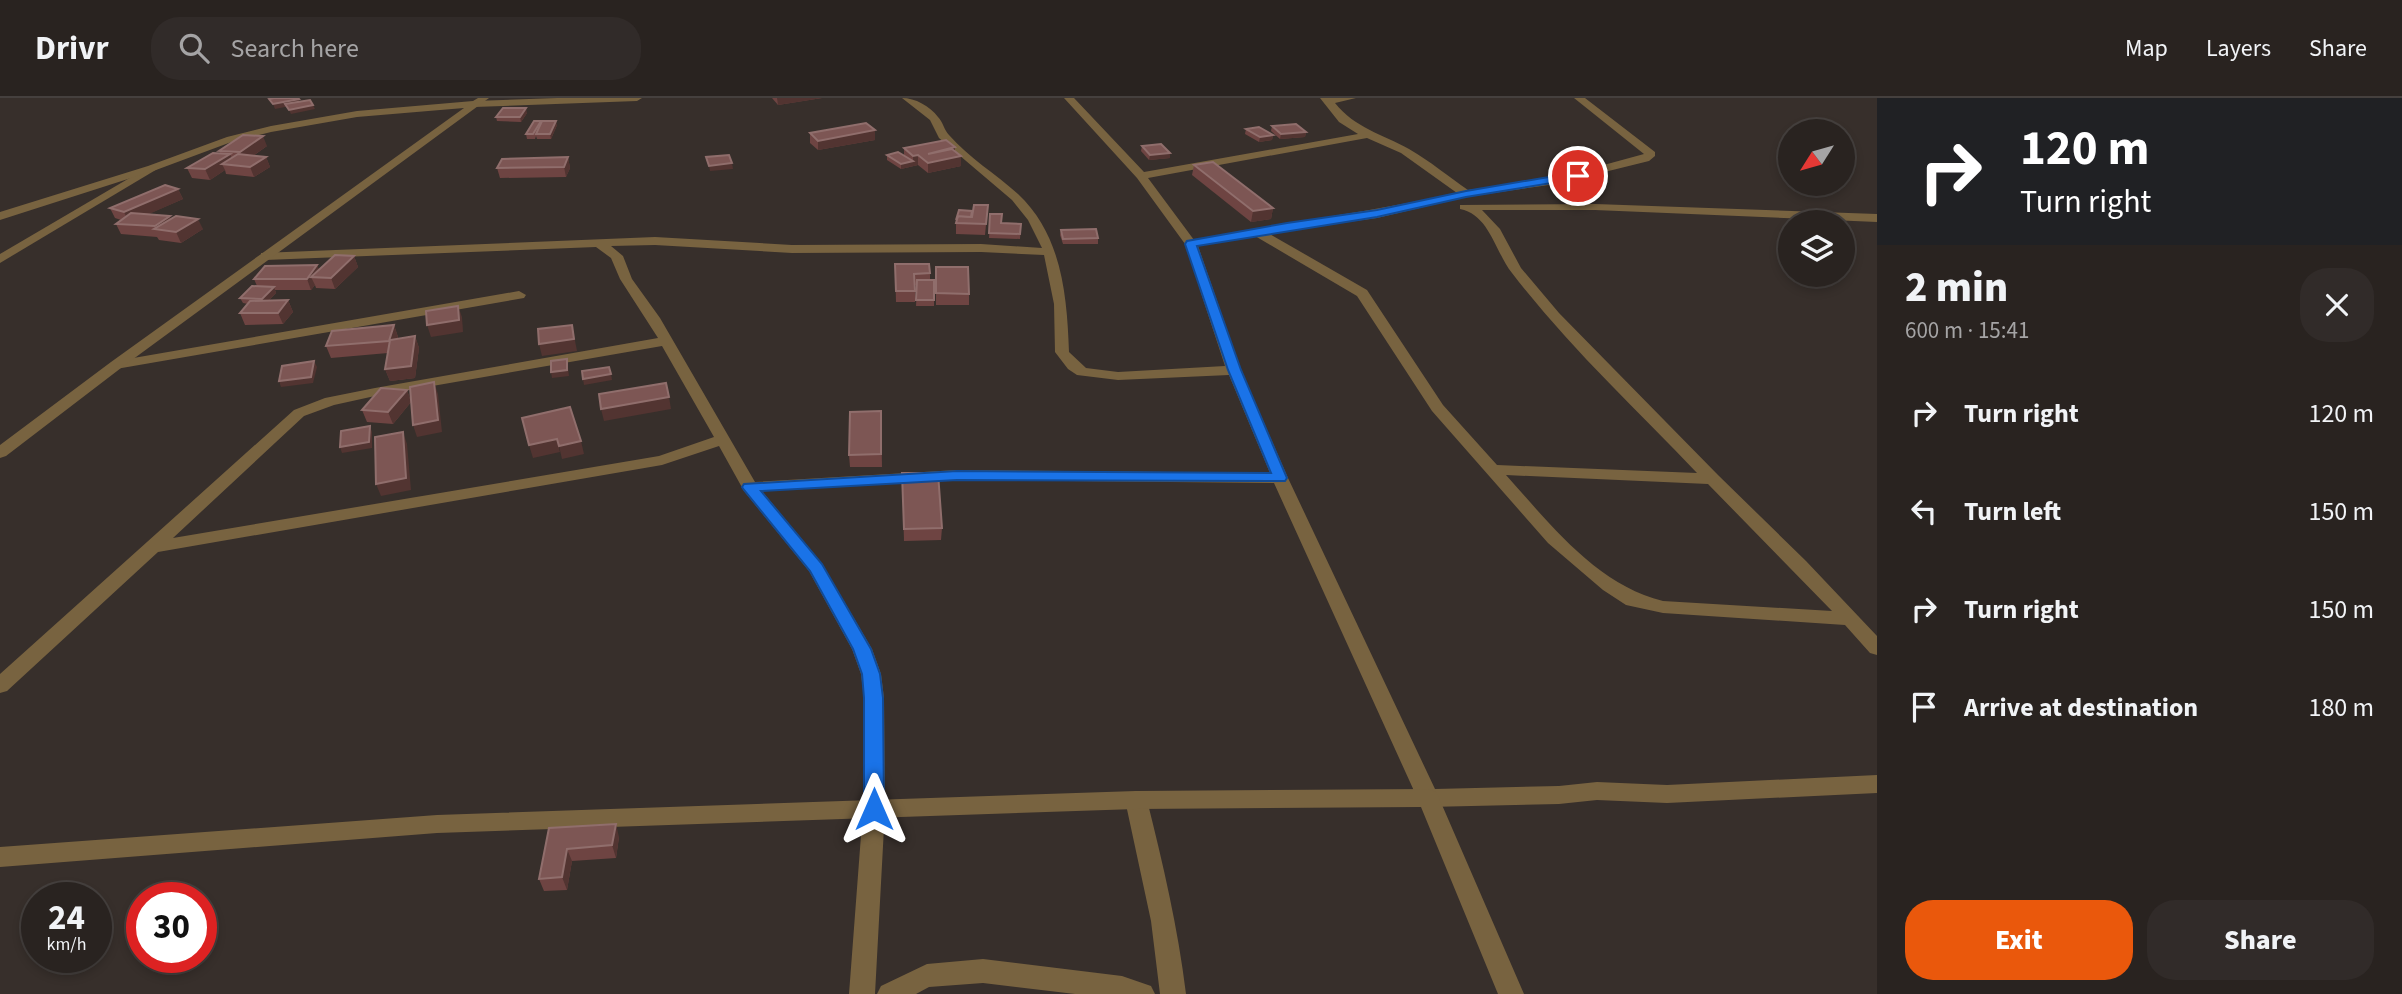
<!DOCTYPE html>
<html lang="en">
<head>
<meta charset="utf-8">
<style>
	:root { --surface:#292320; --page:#312b29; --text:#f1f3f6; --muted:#a5a4a5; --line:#45403e; --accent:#ea580c }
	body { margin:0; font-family:"Source Sans 3",sans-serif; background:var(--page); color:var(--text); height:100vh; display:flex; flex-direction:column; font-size:26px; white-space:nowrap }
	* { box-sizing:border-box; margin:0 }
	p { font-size:23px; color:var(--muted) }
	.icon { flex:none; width:38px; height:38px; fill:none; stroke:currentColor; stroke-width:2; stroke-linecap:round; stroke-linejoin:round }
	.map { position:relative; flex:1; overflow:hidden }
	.side { display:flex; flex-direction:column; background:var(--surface); width:525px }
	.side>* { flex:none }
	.guide { background:#202124; color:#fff; overflow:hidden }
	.needle { width:46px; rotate:233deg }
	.controls { position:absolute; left:1778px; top:21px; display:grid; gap:14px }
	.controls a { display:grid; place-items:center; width:77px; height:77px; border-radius:50%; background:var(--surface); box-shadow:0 4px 10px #0003,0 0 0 2px var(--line); font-size:35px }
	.speed { position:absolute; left:21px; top:784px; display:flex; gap:14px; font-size:35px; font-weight:700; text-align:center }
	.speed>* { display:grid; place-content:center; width:91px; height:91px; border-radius:50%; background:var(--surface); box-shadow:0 4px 10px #0003,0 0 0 2px var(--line); line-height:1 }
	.speed small { font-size:18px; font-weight:400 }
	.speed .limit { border:10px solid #d22; background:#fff; color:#111 }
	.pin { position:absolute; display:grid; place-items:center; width:60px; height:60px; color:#fff; margin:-30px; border:4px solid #fff; border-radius:50%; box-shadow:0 2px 7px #0007 }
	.me { position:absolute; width:77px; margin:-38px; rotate:0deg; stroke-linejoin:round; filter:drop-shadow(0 0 5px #0008) }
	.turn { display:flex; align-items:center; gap:24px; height:147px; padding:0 28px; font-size:32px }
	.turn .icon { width:91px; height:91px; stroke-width:2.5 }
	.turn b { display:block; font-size:49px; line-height:60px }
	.round { display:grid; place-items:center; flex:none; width:74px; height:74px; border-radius:28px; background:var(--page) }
	.head { display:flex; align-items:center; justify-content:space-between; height:119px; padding:0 28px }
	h1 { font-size:42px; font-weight:800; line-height:52px }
	.action { display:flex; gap:14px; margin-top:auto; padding:14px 28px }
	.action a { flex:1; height:80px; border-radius:28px; background:var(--accent); color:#fff; font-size:28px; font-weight:800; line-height:80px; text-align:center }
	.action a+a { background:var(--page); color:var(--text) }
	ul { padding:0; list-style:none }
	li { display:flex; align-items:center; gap:21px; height:98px; padding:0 28px }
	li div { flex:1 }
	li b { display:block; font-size:26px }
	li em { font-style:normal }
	header { display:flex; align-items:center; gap:42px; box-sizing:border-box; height:98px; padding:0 35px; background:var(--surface); border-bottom:2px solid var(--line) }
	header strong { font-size:33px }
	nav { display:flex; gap:38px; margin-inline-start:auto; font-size:24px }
	.search { width:490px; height:63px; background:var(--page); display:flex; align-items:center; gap:18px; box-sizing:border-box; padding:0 24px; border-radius:28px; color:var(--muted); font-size:26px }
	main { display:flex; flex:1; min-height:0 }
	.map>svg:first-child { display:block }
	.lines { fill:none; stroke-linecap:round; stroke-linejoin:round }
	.minor { fill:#786340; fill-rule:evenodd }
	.tertiary { fill:#786340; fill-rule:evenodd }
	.wall { fill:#6e4442 }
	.shaded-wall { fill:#523431 }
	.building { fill:#7d5654; stroke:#906e6c; stroke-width:2 }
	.route { fill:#1a73e8; stroke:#114b97; stroke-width:2 }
</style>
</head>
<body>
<header>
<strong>Drivr</strong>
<div class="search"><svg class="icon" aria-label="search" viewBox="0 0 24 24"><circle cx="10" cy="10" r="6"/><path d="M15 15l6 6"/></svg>Search here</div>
<nav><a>Map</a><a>Layers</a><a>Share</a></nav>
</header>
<main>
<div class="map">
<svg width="1877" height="896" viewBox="0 0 1877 896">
	<rect width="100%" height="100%" fill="#372f2b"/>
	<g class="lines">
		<g class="minor">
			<path d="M557,0H642L637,3L474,9L469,6L474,3Z"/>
			<path d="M902,0C915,0 930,8 938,19C943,24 944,32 949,37C969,60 996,76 1018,96C1062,137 1067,198 1069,254L1086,270L1118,274L1225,268L1185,146L1137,80L1064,0H1074L1144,74L1358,36L1339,24L1320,0H1356L1335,5C1355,30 1382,36 1409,51C1430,63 1449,79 1468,92L1556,80L1644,56L1574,0H1585L1655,54V58L1649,63L1556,86L1466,99L1377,120L1268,135L1367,192L1443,307L1497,367L1697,375C1635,310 1567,247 1512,175C1495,154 1490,117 1460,111V107L1595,106L1877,116V124L1595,112H1482L1500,131L1521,170L1559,215L1718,377L1806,463L1877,538V557L1870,555L1845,527L1663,515L1626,507L1603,492L1548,445L1432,313L1357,198L1255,138L1198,148L1241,272L1288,380L1435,691L1559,688L1597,684L1667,687L1877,677V695L1667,705L1597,702L1559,706L1428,709L1420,706L1274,385L957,382L762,393L822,466L872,551L881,576L884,600L885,711L875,896H849L863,711L864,600L861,576L852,551L809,473L744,393L719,348L662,367L158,454L7,593L0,595V576L294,312L325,300L375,290L658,240L620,181L611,160L596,149L265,162L261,161V155L655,139L792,147L981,146L1042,150L1028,122L1012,102L939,40L930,22ZM1367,40L1401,55L1457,95C1370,114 1282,125 1194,142L1148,80ZM655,147L792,155L981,154L1044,157L1054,206L1055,254L1068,271L1077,277L1118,282L1229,277L1270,375L957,372L755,384L660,220L632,181L623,158L611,148ZM662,248L714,339L659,358L173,440L304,318L334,307L375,298ZM1506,377L1708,386L1832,513L1663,503C1597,487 1550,426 1506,377Z"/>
			<path d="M150,68L159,70L0,165V156Z"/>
			<path d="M519,193L526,197L524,200L116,271L109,267L116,263Z"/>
			<path d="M1136,693L1144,696L1147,702C1163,766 1178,830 1186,896H1160L1151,823L1125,702L1128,696Z"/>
			<path d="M983,861L1122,878L1151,888L1155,896H1075L983,885L929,889L916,896H877L881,888L927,866Z"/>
		</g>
		<g class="tertiary">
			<path d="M478,0H489L121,270L6,358L0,360V347L111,264L464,10L357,19L271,34L234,43L156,72L0,122V114L148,68L227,39L271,28L357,13L473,3Z"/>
			<path d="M1428,691L1436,694L1439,700L1524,896H1498L1421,709L1136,711L437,735L0,769V749L437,717L1136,693Z"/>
		</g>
	</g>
	<g class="wall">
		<path d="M772,0H822L778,7Z"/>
		<path d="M527,15L521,24L497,23L496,19Z"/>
		<path d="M541,25L557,27L551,41H537L536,38L535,41H527L526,36Z"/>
		<path d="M1272,28L1306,34L1305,39L1280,41L1271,33Z"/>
		<path d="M1246,31L1273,37L1272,42L1259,44L1245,36Z"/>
		<path d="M875,32V42L818,52L810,45V35Z"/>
		<path d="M267,48L253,58L266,59L270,69L254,79L226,76L225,72L210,82L192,80L187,70L220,55L219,53Z"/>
		<path d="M1142,48L1170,55V60L1149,62L1141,53Z"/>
		<path d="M904,50L955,54L961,58V68L928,75L918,67L901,71L887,62V57L904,58Z"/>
		<path d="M568,59L570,70L566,79L500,80L497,70Z"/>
		<path d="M1194,67L1273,110L1271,121L1251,124L1192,77Z"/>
		<path d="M178,91L183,101L148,116L171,121L203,131L181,145L159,142L157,139L121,136L116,126L121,122L115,120L110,110Z"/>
		<path d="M988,107L985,137L956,136V122L972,119Z"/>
		<path d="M990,116L1001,125L1021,126L1020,141L989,140Z"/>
		<path d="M1061,132L1098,140V146H1063L1060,137Z"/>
		<path d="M354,158L358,169L335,191L316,190L315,187L311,192H275L276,195L269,202H288L293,214L283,226L245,227L240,215L248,206L243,205L240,200L257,188L254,181L317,167L319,172Z"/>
		<path d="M895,166L930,175V182H934V208H916L917,187H915V204H896Z"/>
		<path d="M936,169L969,196V207H936Z"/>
		<path d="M394,227L398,239V241L415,238L419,250L415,280L390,283L385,271L388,255L331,260L326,248Z"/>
		<path d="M407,292L411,304L393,326L367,324L362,312Z"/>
		<path d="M881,313L882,369H850L849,357Z"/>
		<path d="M902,375L942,430L941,442L904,443Z"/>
		<path d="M549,730L619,739L616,760L572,763L567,792L544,793L539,781Z"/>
	</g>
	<g class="shaded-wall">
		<path d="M777,0H822L778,7Z"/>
		<path d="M299,1L300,6L275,11L273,6Z"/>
		<path d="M313,7L315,11L291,16L289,12Z"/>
		<path d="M526,10L527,15L521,24L520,19Z"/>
		<path d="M556,23L557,27L551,41L550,36Z"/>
		<path d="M875,32V42L818,52V43Z"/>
		<path d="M1306,34L1305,39L1280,41L1281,36Z"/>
		<path d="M1273,37L1272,42L1259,44L1260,39Z"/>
		<path d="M263,38L267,48L244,64L240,54Z"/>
		<path d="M955,49V59L961,58V68L928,75V56Z"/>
		<path d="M1170,55V60L1149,62L1150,57Z"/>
		<path d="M230,56L234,66H222L225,72L210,82L205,71Z"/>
		<path d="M918,57V67L901,71V66L913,63V58Z"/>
		<path d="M266,59L270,69L254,79L250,69Z"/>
		<path d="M568,59L570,70L566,79L564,69Z"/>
		<path d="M732,65L733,71L710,73L709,68Z"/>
		<path d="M178,91L183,101L129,125L124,114Z"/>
		<path d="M1273,110L1271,121L1251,124L1253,113Z"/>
		<path d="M170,118L175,129L156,131L155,128Z"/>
		<path d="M198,121L203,131L181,145L176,134Z"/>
		<path d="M354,158L358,169L335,191L331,180Z"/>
		<path d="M317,167L322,178L311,179L315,187L311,192L307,181Z"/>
		<path d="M274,189L276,195L265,206L262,201Z"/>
		<path d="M288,202L293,214L283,226L278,215Z"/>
		<path d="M458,208L462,219L463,234L431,239L427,227Z"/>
		<path d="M394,227L398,239L393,254L389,243Z"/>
		<path d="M572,227L577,253L542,258L539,246Z"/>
		<path d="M415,238L419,250L415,280L390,283L385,271Z"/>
		<path d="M567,261L569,278L552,280L551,274Z"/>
		<path d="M314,263L317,269L313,285L281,289L279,283Z"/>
		<path d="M611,276L612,282L584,287L583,281Z"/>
		<path d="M434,284L438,296L442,334L417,339L413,327Z"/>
		<path d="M407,292L411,304L393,326L388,314Z"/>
		<path d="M669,299L671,311L604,323L601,311Z"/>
		<path d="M370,328L372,334V350L342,355L340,349Z"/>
		<path d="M403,334L407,346L411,392L381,398L376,386Z"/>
		<path d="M557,341L560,354L533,360L529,347Z"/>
		<path d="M581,343L584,356L562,361L559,348Z"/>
		<path d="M616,726L619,739L616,760L612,747Z"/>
		<path d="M567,751L572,763L567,792L562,779Z"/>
	</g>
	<g class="building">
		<path d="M274,0H298L299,1L273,6L269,1Z"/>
		<path d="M310,2L313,7L289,12L285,6Z"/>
		<path d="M503,10H526L520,19H496Z"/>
		<path d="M534,23H541L533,36H526Z"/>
		<path d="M542,23H556L550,36H536Z"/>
		<path d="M866,25L875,32L818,43L810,35Z"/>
		<path d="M1296,26L1306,34L1281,36L1272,28Z"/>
		<path d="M1259,29L1273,37L1260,39L1246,31Z"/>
		<path d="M243,37L263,38L240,54L219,53Z"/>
		<path d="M946,42L955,49L928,56L952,51L961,58L928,65L918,57L913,58L904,50Z"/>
		<path d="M1161,46L1170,55L1150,57L1142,48Z"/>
		<path d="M898,54L913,63L901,66L887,57Z"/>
		<path d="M213,55L230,56L205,71L187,70Z"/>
		<path d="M238,56L266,59L250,69L222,66Z"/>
		<path d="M729,57L732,65L709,68L706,59Z"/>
		<path d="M568,59L564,69L497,70L502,61Z"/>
		<path d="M1213,64L1273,110L1253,113L1194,67Z"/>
		<path d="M165,87L178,91L124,114L110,110Z"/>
		<path d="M974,107H988L986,126L956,125L958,118L972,119Z"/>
		<path d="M959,112L972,113L971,119L958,118L956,122Z"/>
		<path d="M131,115L170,118L155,128L116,126Z"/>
		<path d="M990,116H1002L1001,125L1021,126L1020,136L989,135Z"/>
		<path d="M176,118L198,121L176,134L154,131Z"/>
		<path d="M1096,131L1098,140L1063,141L1061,132Z"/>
		<path d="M335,157L354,158L331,180L311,179Z"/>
		<path d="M895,166H929L930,175L914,176L915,193H896Z"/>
		<path d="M317,167L307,181H254L265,168Z"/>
		<path d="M936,169H968L969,196L936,195Z"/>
		<path d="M917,182H934V202H916Z"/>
		<path d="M252,188L274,189L262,201L240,200Z"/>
		<path d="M288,202L278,215H240L250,203Z"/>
		<path d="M458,208L459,222L427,227L426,213Z"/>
		<path d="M394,227L389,243L326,248L332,233Z"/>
		<path d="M572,227L574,241L539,246L538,231Z"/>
		<path d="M415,238L411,268L385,271L390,242Z"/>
		<path d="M567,261V272L551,274V263Z"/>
		<path d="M314,263L311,279L279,283L282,268Z"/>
		<path d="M609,269L611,276L583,281L582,273Z"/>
		<path d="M434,284L438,322L413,327L410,289Z"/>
		<path d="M666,285L669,299L601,311L599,296Z"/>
		<path d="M381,290L407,292L388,314L362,312Z"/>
		<path d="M570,309L581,343L559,348L557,341L529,347L522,320Z"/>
		<path d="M881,313V356L849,357L850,314Z"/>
		<path d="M370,328L369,344L340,349L341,333Z"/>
		<path d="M403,334L406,380L376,386L375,339Z"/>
		<path d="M902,375H938L942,430L904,431Z"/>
		<path d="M616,726L612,747L567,751L562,779L539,781L549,730Z"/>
	</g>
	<path class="route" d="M1578,74L1582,75V80L1466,99L1377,119L1197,148L1241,272L1287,380L1285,383L957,382L761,393L822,466L871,551L880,576L883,600L884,711L882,717L874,719L867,717L864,711V600L862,576L853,551L810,473L744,392L742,389L744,386L957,373L1271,375L1228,272L1185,146L1187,143L1287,125L1377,112L1466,93Z"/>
</svg>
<div class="controls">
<a><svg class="needle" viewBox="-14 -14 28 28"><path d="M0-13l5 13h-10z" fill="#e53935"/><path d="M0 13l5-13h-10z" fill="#a5a4a5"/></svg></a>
<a><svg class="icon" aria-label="layers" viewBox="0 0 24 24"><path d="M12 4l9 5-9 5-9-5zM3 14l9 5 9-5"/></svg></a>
</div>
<div class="speed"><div>24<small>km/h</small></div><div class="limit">30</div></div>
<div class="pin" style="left:1578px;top:78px;background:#d93025"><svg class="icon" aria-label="arrive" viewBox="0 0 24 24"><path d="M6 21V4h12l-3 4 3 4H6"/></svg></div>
<svg class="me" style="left:874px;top:711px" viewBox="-20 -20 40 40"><path d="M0-17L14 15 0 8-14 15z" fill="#1a73e8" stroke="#fff" stroke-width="4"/></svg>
</div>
<section class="side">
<div class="guide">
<div class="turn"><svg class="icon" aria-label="right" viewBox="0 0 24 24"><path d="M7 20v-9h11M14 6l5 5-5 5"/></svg><div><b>120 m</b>Turn right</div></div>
</div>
<div class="head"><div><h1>2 min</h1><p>600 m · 15:41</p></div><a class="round"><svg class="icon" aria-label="close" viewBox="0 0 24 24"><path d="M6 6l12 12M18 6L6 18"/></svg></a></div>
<ul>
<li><svg class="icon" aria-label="right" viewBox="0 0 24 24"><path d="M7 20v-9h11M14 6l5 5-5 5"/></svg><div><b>Turn right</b></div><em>120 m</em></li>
<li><svg class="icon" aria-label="left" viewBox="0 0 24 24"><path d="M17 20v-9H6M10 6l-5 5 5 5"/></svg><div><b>Turn left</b></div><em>150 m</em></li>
<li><svg class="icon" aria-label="right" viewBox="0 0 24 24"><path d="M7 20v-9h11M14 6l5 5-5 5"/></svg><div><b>Turn right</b></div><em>150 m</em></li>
<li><svg class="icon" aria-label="arrive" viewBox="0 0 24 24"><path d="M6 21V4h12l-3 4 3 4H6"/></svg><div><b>Arrive at destination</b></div><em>180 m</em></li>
</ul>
<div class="action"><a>Exit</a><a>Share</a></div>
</section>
</main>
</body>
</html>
